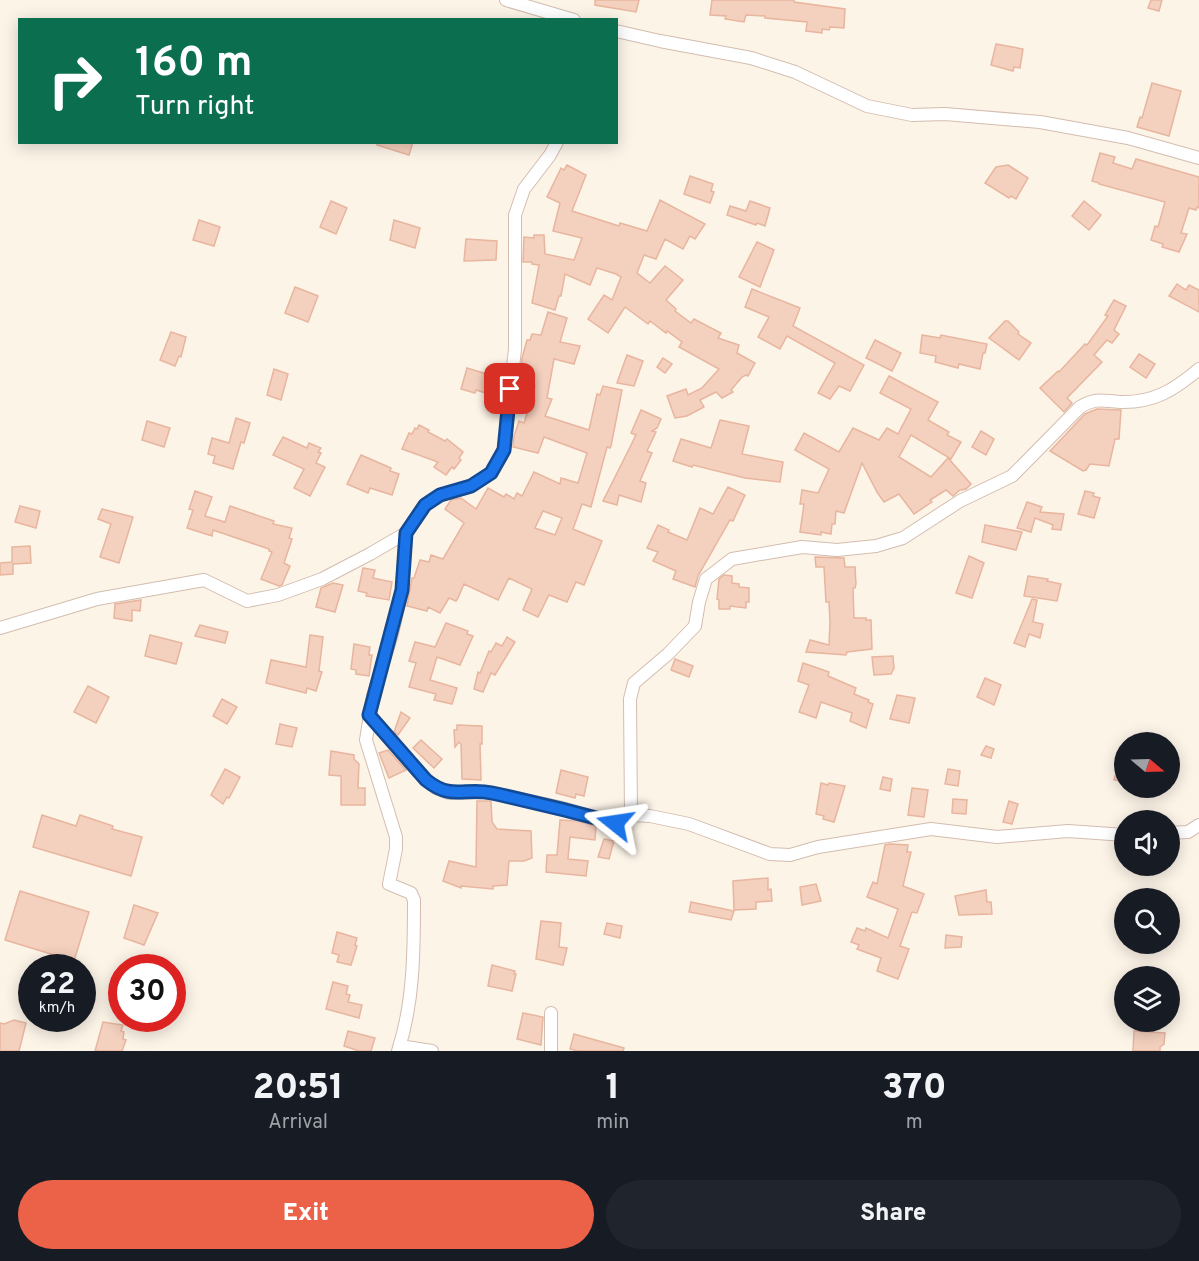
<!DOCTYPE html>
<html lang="en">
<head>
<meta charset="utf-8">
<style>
	:root { --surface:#171b24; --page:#20242c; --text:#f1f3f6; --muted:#9ea1a6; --accent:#ec6248 }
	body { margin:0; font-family:Overpass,sans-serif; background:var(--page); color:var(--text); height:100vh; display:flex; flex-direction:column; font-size:22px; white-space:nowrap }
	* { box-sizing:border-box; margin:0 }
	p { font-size:20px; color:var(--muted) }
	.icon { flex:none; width:33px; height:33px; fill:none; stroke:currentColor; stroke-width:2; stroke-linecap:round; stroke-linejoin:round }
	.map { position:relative; height:1051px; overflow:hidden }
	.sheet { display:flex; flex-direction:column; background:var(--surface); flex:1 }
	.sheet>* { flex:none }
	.top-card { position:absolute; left:18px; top:18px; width:600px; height:126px; border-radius:0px; box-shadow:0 3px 15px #0003; background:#0b6e4f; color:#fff; overflow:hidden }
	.needle { width:39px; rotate:109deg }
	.tools { position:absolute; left:1114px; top:732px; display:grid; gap:12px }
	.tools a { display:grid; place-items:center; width:66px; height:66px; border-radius:50%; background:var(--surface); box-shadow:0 3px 15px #0003; font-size:30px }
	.speed { position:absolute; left:18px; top:954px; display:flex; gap:12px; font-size:30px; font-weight:700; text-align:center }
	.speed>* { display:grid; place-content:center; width:78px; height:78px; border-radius:50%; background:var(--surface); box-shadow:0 3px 15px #0003; line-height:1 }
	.speed small { font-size:15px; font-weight:400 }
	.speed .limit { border:9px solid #d22; background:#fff; color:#111 }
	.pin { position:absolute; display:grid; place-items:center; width:51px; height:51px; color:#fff; margin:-26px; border-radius:12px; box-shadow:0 3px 9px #0006 }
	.me { position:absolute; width:66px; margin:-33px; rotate:285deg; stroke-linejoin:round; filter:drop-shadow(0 0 4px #0008) }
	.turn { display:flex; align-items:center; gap:21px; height:126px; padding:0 18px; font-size:27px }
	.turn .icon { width:78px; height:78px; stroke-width:2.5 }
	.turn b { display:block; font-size:42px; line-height:51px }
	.eta { display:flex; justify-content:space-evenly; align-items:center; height:102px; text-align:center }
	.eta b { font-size:36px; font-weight:800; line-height:42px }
	.cta { display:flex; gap:12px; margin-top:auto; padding:12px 18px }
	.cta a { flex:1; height:69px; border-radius:36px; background:var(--accent); color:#fff; font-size:24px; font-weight:800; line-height:69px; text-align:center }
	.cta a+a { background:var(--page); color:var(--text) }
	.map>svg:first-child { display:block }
	.building { fill:#f4d0be; stroke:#e8b59e; stroke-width:1.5; fill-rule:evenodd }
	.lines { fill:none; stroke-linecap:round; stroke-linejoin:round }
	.street-casing { stroke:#d3bdaf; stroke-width:14 }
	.street { stroke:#fff; stroke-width:12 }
	.route-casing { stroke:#114b97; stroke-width:15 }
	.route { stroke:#1a73e8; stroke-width:10 }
</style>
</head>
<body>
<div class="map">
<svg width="1199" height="1051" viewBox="0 0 1199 1051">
	<rect width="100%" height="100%" fill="#fdf4e8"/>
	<g class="building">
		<path d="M595,0H639L636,12L595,5Z"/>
		<path d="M712,0H794V2L845,9L844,28L830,27L829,30L822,29V33L806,31L807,22L765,18V16L746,15L744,22L725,19L726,16L710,15Z"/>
		<path d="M1151,0H1162L1159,11L1148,8Z"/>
		<path d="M996,44L1023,49L1020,68L1014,67L1013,71L991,65Z"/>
		<path d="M1152,83L1181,91L1169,136L1137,127L1140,117L1142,118Z"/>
		<path d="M377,142H413L409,155L377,145Z"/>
		<path d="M1100,153L1115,157L1113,163L1132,169L1136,159L1199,177V208L1197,207L1196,210L1189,208L1181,233L1187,234L1179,252L1162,247L1163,244L1151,240L1155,226L1158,227L1165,202L1099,184V183L1092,181Z"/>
		<path d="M567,165L586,175L572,211L619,226L620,223L647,231L660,200L705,224L695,239L690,236L683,249L665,239L656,259L644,255L637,273L650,283L665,266L683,280L666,300L676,309L675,311L691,323L694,319L721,333L718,338L739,345L737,353L755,363L748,376L746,375L742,377L731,390L733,392L722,398L716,392L700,400L704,407L687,416L675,418L667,396L686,389L688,395L702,388L719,369L679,347L682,342L667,331L666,333L650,321L648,324L625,307L608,333L588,319L604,295L612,300L621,277L616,274L597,268L590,285L565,274L561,296H559L555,310L532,303L539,265L532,264V262H523L524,237L534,238V235H544L545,254L574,260L582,238L553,231L560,203L547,197L561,168L564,170Z"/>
		<path d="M1008,165L1028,178L1016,199L1011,196L1009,198L985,183L996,167Z"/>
		<path d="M690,176L713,184L711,191L714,192L710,203L684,194Z"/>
		<path d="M331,201L347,208L336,234L320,227Z"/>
		<path d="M750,201L770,208L765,226L757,223L756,225L727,215L730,206L746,211Z"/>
		<path d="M1084,201L1101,215L1089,230L1072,216Z"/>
		<path d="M199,220L220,227L214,246L193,240Z"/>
		<path d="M394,220L420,228L415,248L390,240Z"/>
		<path d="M466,239L497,241L496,260L464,261Z"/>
		<path d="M757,242L774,250L760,287L739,277Z"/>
		<path d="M1177,284L1186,290L1189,285L1199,290V312L1169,296Z"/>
		<path d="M295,287L318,296L308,322L285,313Z"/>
		<path d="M752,289L800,308L793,326L864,365L850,391L839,386L830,399L818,393L835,363L787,336L780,349L758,337L769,317L745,307Z"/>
		<path d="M1114,300L1126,306L1114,330L1119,334L1112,343L1107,340L1094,355L1102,362L1067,398L1072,403L1064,412L1040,388L1058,371L1059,372L1085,344L1087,345L1108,316L1105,315Z"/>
		<path d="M548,312L567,318L560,342L580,346L574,364L554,359L547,398L552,399L545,416L589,430L597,394L600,395L603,386L622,390L611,446L610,448L607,447L591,507L582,504L573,529L602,541L584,585L576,582L567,602L549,595L538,617L523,610L532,589L509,578L498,600L464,584L458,598L456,601L449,598L440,613L428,607L427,611L407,606L412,578H414L420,560L429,562L431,555L443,559L464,523L445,509L451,500L461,498L476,509L488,488L504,497L506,494L514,499L517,493L522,496L534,472L560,484L561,478L578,483L587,453L544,437L538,453L513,447L514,436L519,421L524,423L535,386L520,384L522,358L527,340H530L532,334L541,335ZM543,511L562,518L555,535L535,528Z"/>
		<path d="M1005,321H1008L1019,332L1018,334L1031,343L1019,360L989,338Z"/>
		<path d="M171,332L186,337L181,357L179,356L175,366L160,360Z"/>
		<path d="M922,335L940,338L941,335L987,344L985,353H983L980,369L959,364L958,368L935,362L936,356L920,353Z"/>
		<path d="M875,340L901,353L892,371L866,358Z"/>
		<path d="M1139,354L1155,364L1146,378L1130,367Z"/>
		<path d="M627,355L643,361L634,386L617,383Z"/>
		<path d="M663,358L672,364L665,373L657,367Z"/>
		<path d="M467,368L497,377L492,395L476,390L475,393L461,389Z"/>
		<path d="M274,369L288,374L281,400L267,395Z"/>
		<path d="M889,376L938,402L928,420L949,432L947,435L961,442L951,459L911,435L899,457L931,477L948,458L971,484L966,489L960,490L953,496L946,490L930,500L932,502L914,514L899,494L884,502L877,492L862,463L844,513L836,511L835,524H832L831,534L821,532V535L800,532L804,504H800L802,490L818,493L829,469L795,450L804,433L839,452L853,428L879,440L887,428L898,434L911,409L880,393Z"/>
		<path d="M1097,409L1121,410L1119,439H1115L1109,466L1090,464L1086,470L1083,471L1050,451L1085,414Z"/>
		<path d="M641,410L661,419L657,428L652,431L656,432L647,451L652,453L640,481L646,483L641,502L619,495L617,505L603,501L636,435L631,433Z"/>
		<path d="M236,418L250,423L244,443L241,442L233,469L213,463L215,456L208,454L212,438L229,443Z"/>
		<path d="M720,420L749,426L742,454L783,462L780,482L745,478L693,465L692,467L673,461L681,439L711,448Z"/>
		<path d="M147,421L170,428L164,447L142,440Z"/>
		<path d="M419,425L429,430L428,432L445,441L447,439L463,452L459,458L461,460L454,469L452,467L446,475L434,467L438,462L402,449L409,433L412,434L415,428L417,429Z"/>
		<path d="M981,431L994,439L986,455L972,447Z"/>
		<path d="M283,437L307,448L309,443L321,448L318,452L321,453L316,463L325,467L310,496L294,488L304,469L273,455Z"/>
		<path d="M361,455L391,468L390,471L399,474L392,495L370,488L368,493L347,484Z"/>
		<path d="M728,487L745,495L733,521L730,520L698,576L695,587L673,579L676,571L653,561L658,552L647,548L658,525L669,530L668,532L687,540L700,508L713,514Z"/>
		<path d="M195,491L212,497L205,516L225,522L230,506L274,521L273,524L292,528L289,538L292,539L284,563L290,566L282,585L279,586L261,579L272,552L269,551V549L213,530L212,536L187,528L193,510L189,509Z"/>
		<path d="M1085,491L1094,493L1093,496L1100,498L1094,518L1078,514Z"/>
		<path d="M1027,502L1042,507L1040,512L1064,514L1061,530L1052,529L1053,525L1035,518L1031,532L1017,528Z"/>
		<path d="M20,506L40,511L36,528L15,522Z"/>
		<path d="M102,509L133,517L119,563L100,557L111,524L98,519Z"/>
		<path d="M985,525L1022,532L1016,550L982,542Z"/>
		<path d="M30,546L31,563L13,564V574L0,575V563L12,562V547Z"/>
		<path d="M969,556L984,563L972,598L956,593Z"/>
		<path d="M815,557L844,558L845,567H855L856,584L855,588H853L854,618H866V620H871L872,649L847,652L846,655L806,652L810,640L829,645L830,622L829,602H826L824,567H816Z"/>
		<path d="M363,568L375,570L373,578L392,582L389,600L366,596L367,593L358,591Z"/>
		<path d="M724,575L732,576V583L739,584V587L749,588V602H746V608L730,606V609H719V600L717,599L719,579Z"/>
		<path d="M1028,576L1048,579L1047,581L1061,584L1057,601L1024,596Z"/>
		<path d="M333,583L343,585L335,612L316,607L321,588Z"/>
		<path d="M1032,599L1037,600L1033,622L1043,624L1040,638L1029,634L1025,647L1014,643Z"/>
		<path d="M141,600L140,611L132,610V621L114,618L115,604Z"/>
		<path d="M446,623L468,631L467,634L473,636L460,665L437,657L430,680L457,688L452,704L434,700L436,694L409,687L416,663L409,661L415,642L435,647Z"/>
		<path d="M200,625L228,632L225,643L195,636Z"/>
		<path d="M150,635L182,643L176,664L145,656Z"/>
		<path d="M310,635L323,637L319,671L322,672L316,691L307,688L306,693L266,683L271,660L306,667Z"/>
		<path d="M507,637L515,642L495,675L491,673L483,692L474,689L478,672L480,673L489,651L491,652L496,643L502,646Z"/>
		<path d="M354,644L370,647L369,655H372L369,676L356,674V670L351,669Z"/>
		<path d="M893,656L894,668L891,674L874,675L872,657Z"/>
		<path d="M675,659L693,666L689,677L671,670Z"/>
		<path d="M803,663L829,672L828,676L856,688L854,694L869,700L868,702L873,704L866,728L850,721L852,713L821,702L816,718L799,712L809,685L798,681Z"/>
		<path d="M985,678L1001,685L994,705L977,697Z"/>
		<path d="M88,686L109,697L96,723L74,712Z"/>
		<path d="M897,695L915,698L909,723L890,719Z"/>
		<path d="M222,699L237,707L227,724L213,716Z"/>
		<path d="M401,712L410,718L398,735L394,732Z"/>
		<path d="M280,724L297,728L292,747L276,744Z"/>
		<path d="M457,725L482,726V744H480L481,780L462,779L461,744L459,742L455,747L454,730H457Z"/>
		<path d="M421,740L442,759L434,768L413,748Z"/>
		<path d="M986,746L994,749L991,758L981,755Z"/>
		<path d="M388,750L406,770L389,778L379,753Z"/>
		<path d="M331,751L354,755V759L359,764L358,788H365V805H341V776L329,775Z"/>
		<path d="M225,769L240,777L229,798L227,797L223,804L211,795Z"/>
		<path d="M948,769L960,771L958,786L945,784Z"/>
		<path d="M1117,769L1125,770V782L1114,780Z"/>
		<path d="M561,770L588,777L584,796L576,794L575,798L556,793Z"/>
		<path d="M883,777L892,779L890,791L880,789Z"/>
		<path d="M821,783L828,785L829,783L845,786L834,822L823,819L824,816L816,814Z"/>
		<path d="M912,788L928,790L924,817L908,815Z"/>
		<path d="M953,799L967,800L966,814L952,813Z"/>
		<path d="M477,801H491L492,822L497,829L531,831L532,858L524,861H509L507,885L493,886V889L461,886V888L443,881L449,861L476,867Z"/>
		<path d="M1009,801L1018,804L1012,824L1003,822Z"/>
		<path d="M42,815L76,826L80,815L113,826L112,829L142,837L131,876L33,847Z"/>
		<path d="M560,820L578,821L596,826L595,840L570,837L568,859L588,861L586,876L546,872L547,855H557Z"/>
		<path d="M604,839L614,841L609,859L598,857Z"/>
		<path d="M890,844L908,845L907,852H911L903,886L924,894L917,913L912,912L900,946L909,949L898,979L877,971L881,958L857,949L859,945L851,942L857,928L865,931L866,928L888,938L898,909L867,897L873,882L877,884L885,845Z"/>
		<path d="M768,878V890L771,889L772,901L756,902V909L734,910L733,881Z"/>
		<path d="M816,884L821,901L802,905L800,887Z"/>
		<path d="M986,890L987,902H991L992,914L959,915L955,896Z"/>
		<path d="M20,891L89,912L74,961L5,940Z"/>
		<path d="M691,902L734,911L731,920L689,912Z"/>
		<path d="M134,905L158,913L144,945L124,938Z"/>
		<path d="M541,921L561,923L559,947L567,948L563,965L536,959Z"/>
		<path d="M607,923L622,926L620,938L604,934Z"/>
		<path d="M337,932L357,938L355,945L357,946L351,965L337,962L339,955L332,953Z"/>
		<path d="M946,935L962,937L961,947L945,948Z"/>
		<path d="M492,965L515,971L514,974H516L512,991L488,986Z"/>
		<path d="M333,982L348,986L346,994L350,995L348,1002L362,1005L359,1018L326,1009Z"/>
		<path d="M523,1013L543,1017L541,1045L517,1039Z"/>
		<path d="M14,1020L26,1023L19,1051H0V1023L4,1024Z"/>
		<path d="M103,1022L123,1025L121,1031L124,1032L123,1039L126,1040L122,1051H95Z"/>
		<path d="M348,1031L375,1038L371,1051H359L344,1046Z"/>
		<path d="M1134,1031L1165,1033L1164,1044L1160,1047V1051H1133Z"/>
		<path d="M574,1034L624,1048L623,1051H578L570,1049Z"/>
	</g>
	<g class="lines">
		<g class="street-casing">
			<g id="street">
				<path d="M506,0L574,20"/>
				<path d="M616,31L660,41L751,58L795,72L867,106L912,115L945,114L1040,122L1128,138L1199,158"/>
				<path d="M0,628L97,599L204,580L247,601L278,595L322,579L370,554L406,533L425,505L440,495L471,486L491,473L504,450L515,349V215L524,189L550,155L557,142"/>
				<path d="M369,715L426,780L436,788L449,793L488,792L558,807L615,823L631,815L630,699L634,683L668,654L695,626L699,602L706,579L732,559L802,547L837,550L876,546L903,538L960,501L1012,476L1080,407C1097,397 1102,401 1120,402C1154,403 1174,390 1199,369"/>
				<path d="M631,815L650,816L689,824L770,854L790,855L818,847L931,829L997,837L1068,831L1125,835"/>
				<path d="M1170,833L1188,832L1199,825"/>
				<path d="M551,1013V1051"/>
				<path d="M400,1044L406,1047L432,1051"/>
				<path d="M398,1051C414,1002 414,950 414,900L411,893L389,884L396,849V837L366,740L373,696L392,634L402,590L406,533"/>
			</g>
		</g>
		<use href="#street" class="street"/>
	</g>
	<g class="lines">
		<g class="route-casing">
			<path id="route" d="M510,389L504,450L491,473L471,486L440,495L425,505L406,533L402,590L369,715L426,780C452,801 464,787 492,793C533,802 574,812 615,823"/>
		</g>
		<use href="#route" class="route"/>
	</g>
</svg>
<div class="tools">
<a><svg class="needle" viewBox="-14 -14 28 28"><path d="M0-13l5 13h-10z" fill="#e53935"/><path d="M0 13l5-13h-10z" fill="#9ea1a6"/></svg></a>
<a><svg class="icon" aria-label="sound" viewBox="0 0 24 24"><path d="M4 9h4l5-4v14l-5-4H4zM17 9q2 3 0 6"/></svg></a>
<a><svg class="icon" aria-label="search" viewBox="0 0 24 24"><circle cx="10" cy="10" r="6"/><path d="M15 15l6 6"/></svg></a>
<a><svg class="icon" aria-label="layers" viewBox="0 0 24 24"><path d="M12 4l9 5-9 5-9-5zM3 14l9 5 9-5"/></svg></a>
</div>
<div class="speed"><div>22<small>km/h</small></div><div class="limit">30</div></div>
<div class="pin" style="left:510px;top:389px;background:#d93025"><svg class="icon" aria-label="arrive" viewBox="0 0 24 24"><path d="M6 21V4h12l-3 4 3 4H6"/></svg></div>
<svg class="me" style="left:615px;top:823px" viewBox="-20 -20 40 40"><path d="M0-17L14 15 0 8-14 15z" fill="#1a73e8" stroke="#fff" stroke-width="4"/></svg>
<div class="top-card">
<div class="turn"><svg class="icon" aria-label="right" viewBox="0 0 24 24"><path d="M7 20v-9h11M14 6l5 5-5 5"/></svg><div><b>160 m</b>Turn right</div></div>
</div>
</div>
<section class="sheet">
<div class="eta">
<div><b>20:51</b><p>Arrival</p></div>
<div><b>1</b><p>min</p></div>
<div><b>370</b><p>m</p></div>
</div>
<div class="cta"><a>Exit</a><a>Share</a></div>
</section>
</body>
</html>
